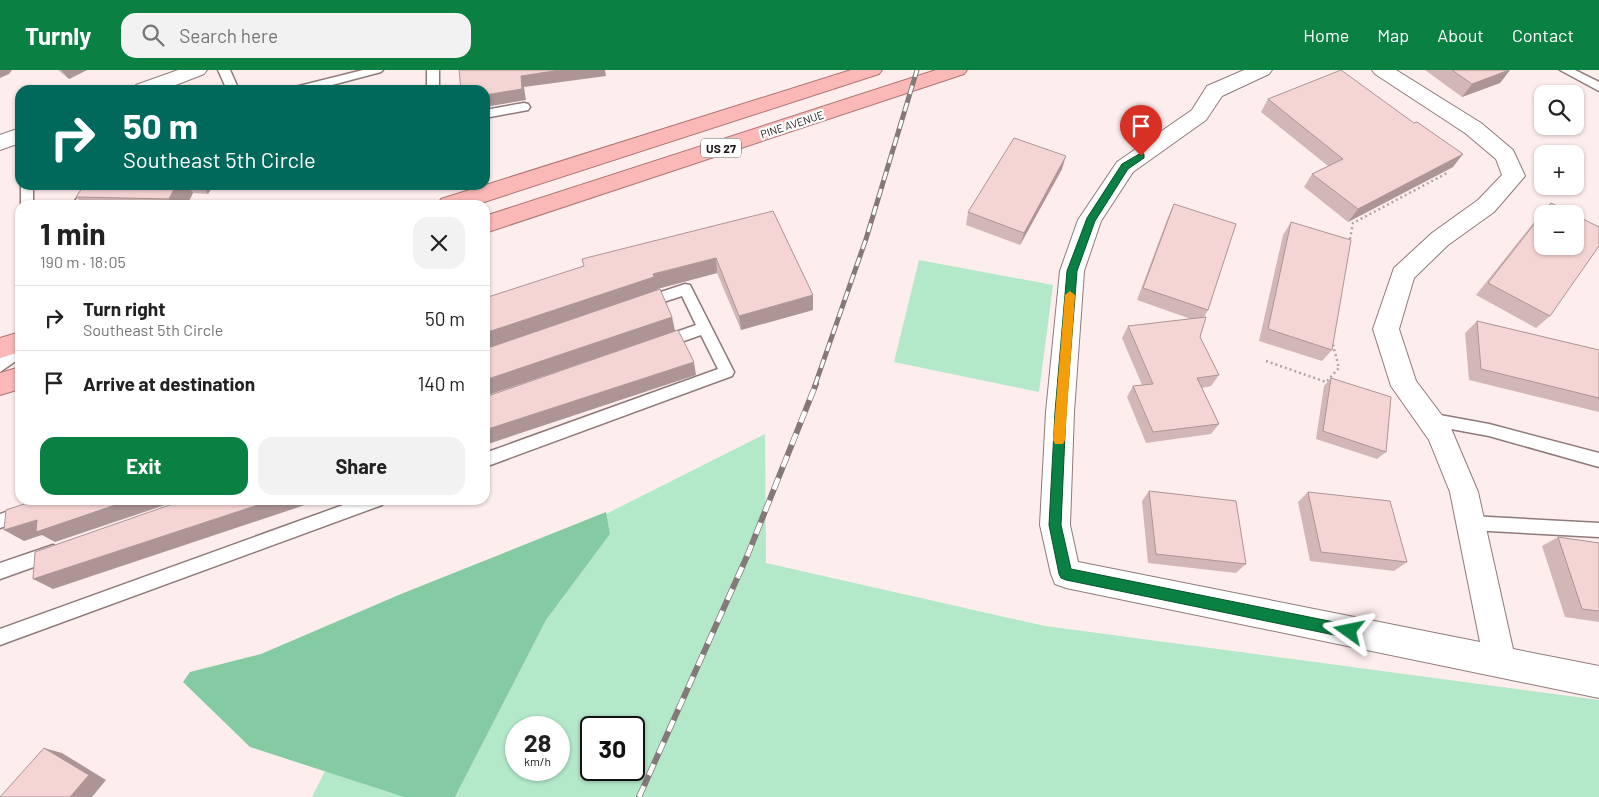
<!DOCTYPE html>
<html lang="en">
<head>
<meta charset="utf-8">
<style>
	:root { --surface:#fff; --page:#f2f2f2; --text:#222; --muted:#767676; --line:#e0e0e0; --accent:#0b8043 }
	body { margin:0; font-family:Barlow,sans-serif; background:var(--page); color:var(--text); height:100vh; display:flex; flex-direction:column; font-size:19px; white-space:nowrap }
	* { box-sizing:border-box; margin:0 }
	p { font-size:16px; color:var(--muted) }
	.icon { flex:none; width:28px; height:28px; fill:none; stroke:currentColor; stroke-width:2; stroke-linecap:round; stroke-linejoin:round }
	.map { position:relative; flex:1; overflow:hidden }
	.panel { position:absolute; left:15px; top:130px; width:475px; height:305px; display:flex; flex-direction:column; background:var(--surface); border-radius:15px; box-shadow:0 1px 4px #0004 }
	.panel>* { flex:none }
	.hud { position:absolute; left:15px; top:15px; width:475px; height:105px; border-radius:15px; box-shadow:0 1px 4px #0004; background:#00695c; color:#fff; overflow:hidden }
	.tools { position:absolute; left:1534px; top:15px; display:grid; gap:10px }
	.tools a { display:grid; place-items:center; width:50px; height:50px; border-radius:10px; background:var(--surface); box-shadow:0 1px 4px #0004; font-size:25px }
	.speed { position:absolute; left:505px; top:646px; display:flex; gap:10px; font-size:25px; font-weight:700; text-align:center }
	.speed>* { display:grid; place-content:center; width:65px; height:65px; border-radius:50%; background:var(--surface); box-shadow:0 1px 4px #0004; line-height:1 }
	.speed small { font-size:12px; font-weight:400 }
	.speed .limit { border:2px solid #111; border-radius:8px; background:#fff; color:#111 }
	.pin { position:absolute; display:grid; place-items:center; width:42px; height:42px; color:#fff; margin:-51px -21px; border-radius:50% 50% 50% 0; rotate:-45deg; box-shadow:0 0 5px #0007 }
	.pin .icon { rotate:45deg }
	.me { position:absolute; width:55px; margin:-28px; rotate:282deg; stroke-linejoin:round; filter:drop-shadow(0 0 4px #0008) }
	.turn { display:flex; align-items:center; gap:18px; height:105px; padding:0 25px; font-size:22px }
	.turn .icon { width:65px; height:65px; stroke-width:2.5 }
	.turn b { display:block; font-size:35px; line-height:42px }
	.round { display:grid; place-items:center; flex:none; width:52px; height:52px; border-radius:15px; background:var(--page) }
	.head { display:flex; align-items:center; justify-content:space-between; height:85px; padding:0 25px }
	h1 { font-size:30px; font-weight:700; line-height:38px }
	.primary-button { display:flex; gap:10px; margin-top:auto; padding:10px 25px }
	.primary-button a { flex:1; height:58px; border-radius:15px; background:var(--accent); color:#fff; font-size:20px; font-weight:700; line-height:58px; text-align:center }
	.primary-button a+a { background:var(--page); color:var(--text) }
	ul { padding:0; list-style:none }
	li { display:flex; align-items:center; gap:15px; height:65px; padding:0 25px; border-top:1px solid var(--line) }
	li div { flex:1 }
	li b { display:block; font-size:19px }
	li em { font-style:normal }
	header { display:flex; align-items:center; gap:30px; box-sizing:border-box; height:70px; padding:0 25px; background:var(--accent); color:#fff }
	header strong { font-size:24px }
	nav { display:flex; gap:28px; margin-inline-start:auto; font-size:18px }
	.search { width:350px; height:45px; background:var(--page); display:flex; align-items:center; gap:12px; box-sizing:border-box; padding:0 18px; border-radius:15px; color:var(--muted); font-size:19px }
	.map>svg:first-child { display:block }
	.green { fill:#b3e8c9; fill-rule:evenodd }
	.water { fill:#84caa3 }
	.lines { fill:none; stroke-linecap:round; stroke-linejoin:round }
	.service-casing { stroke:#907a79; stroke-width:3 }
	.minor-casing { stroke:#907a79; stroke-width:2 }
	.trunk-casing { stroke:#ad7472; stroke-width:2 }
	.path { stroke:#b0a3a2; stroke-width:2.5; stroke-dasharray:2 3; stroke-linecap:butt }
	.service { fill:#fff; fill-rule:evenodd }
	.minor { fill:#fff; fill-rule:evenodd }
	.trunk { fill:#fab8b6; fill-rule:evenodd }
	.rail-far1-casing { stroke:#847878; stroke-width:5 }
	.rail-casing { stroke:#847878; stroke-width:6 }
	.rail-far1 { stroke:#fff; stroke-width:3; stroke-dasharray:9; stroke-linecap:butt }
	.rail { stroke:#fff; stroke-width:4.5; stroke-dasharray:12; stroke-linecap:butt }
	.wall { fill:#d3b7b6 }
	.shaded-wall { fill:#ac9594 }
	.building { fill:#f5d5d4; stroke:#ac9594 }
	.route { fill:#0b8043; stroke:#07532c }
	.slow { fill:#f59e0b }
	.labels { text-anchor:middle; dominant-baseline:central; stroke-width:4.5; stroke-linejoin:round; paint-order:stroke }
	.far-street-label { font-size:11px; fill:#201717; stroke:#fff }
	.shield { fill:#fff; stroke:#635d5d; stroke-width:1 }
	.shield-label { font-size:12px; font-weight:bold; fill:#201717 }
</style>
</head>
<body>
<header>
<strong>Turnly</strong>
<div class="search"><svg class="icon" aria-label="search" viewBox="0 0 24 24"><circle cx="10" cy="10" r="6"/><path d="M15 15l6 6"/></svg>Search here</div>
<nav><a>Home</a><a>Map</a><a>About</a><a>Contact</a></nav>
</header>
<div class="map">
<svg width="1599" height="727" viewBox="0 0 1599 727">
	<rect width="100%" height="100%" fill="#fdeeed"/>
	<g class="green">
		<path d="M919,190L1053,215L1039,322L894,292Z"/>
		<path d="M765,364L766,493L1045,556L1599,630V727H455L546,550L610,464L606,444ZM516,658H559V700H516ZM591,658H634V700H591Z"/>
		<path d="M325,701L404,727H312Z"/>
	</g>
	<path class="water" d="M606,442L610,464L546,550L455,727H404L250,677L183,612L190,602L261,584L401,524Z"/>
	<g class="lines">
		<g class="service-casing">
			<g id="service">
				<path d="M218,0H230L239,20H227Z"/>
				<path d="M363,0H383L381,2L313,20H293L295,17Z"/>
				<rect x="427" y="0" width="12" height="20"/>
				<path d="M1560,0H1575L1599,12V21Z"/>
				<path d="M524,33L528,34L530,37L528,40L485,48V40Z"/>
				<rect x="21" y="115" width="12" height="20"/>
				<path d="M87,115H100L85,135H72Z"/>
				<path d="M685,214L690,215L734,302L732,306L485,397V383L718,299L701,265L664,278L659,276L657,272L659,268L696,255L682,226L645,238L640,237L638,233L640,229Z"/>
				<path d="M20,274V288L0,302V288Z"/>
				<path d="M1429,343L1489,354L1599,383V397L1489,366L1429,355L1424,353L1422,349L1424,345Z"/>
				<path d="M41,430H69L67,435L0,458V444Z"/>
				<path d="M357,430H384L382,435L0,575V559Z"/>
				<path d="M1471,446L1599,453V467L1471,460L1465,458L1463,453L1465,448Z"/>
				<path d="M53,475L59,478L61,483L59,488L0,509V493Z"/>
			</g>
		</g>
		<g class="minor-casing">
			<g id="minor">
				<path d="M178,0H207L204,4L163,20H133L136,15Z"/>
				<path d="M1244,0H1272L1269,4L1222,26L1206,50L1133,102L1101,151L1084,201L1074,342L1070,455L1078,492L1480,572L1450,422L1429,370L1391,316L1373,259L1394,198L1432,163L1478,130L1502,105L1496,89L1465,63L1375,4L1372,0H1396L1481,53L1513,80L1525,106L1494,142L1448,175L1414,208L1399,259L1416,311L1450,356L1478,422L1513,579L1599,596V628L1066,518L1055,514L1051,504L1040,455L1046,342L1060,201L1078,150L1117,92L1192,40L1207,16Z"/>
				<path d="M20,58V73L0,80V65Z"/>
			</g>
		</g>
		<g class="trunk-casing">
			<g id="trunk">
				<path d="M851,0H882L879,4L475,135H438L441,129Z"/>
				<path d="M936,0H967L964,4L485,163V146Z"/>
				<path d="M20,262V282L0,288V268Z"/>
				<path d="M20,297V319L0,325V303Z"/>
			</g>
		</g>
		<g class="path">
			<path d="M1349,174L1353,153L1449,102"/>
			<path d="M1266,291L1326,312L1339,298L1332,271"/>
		</g>
		<use href="#service" class="service"/>
		<use href="#minor" class="minor"/>
		<use href="#trunk" class="trunk"/>
		<g class="rail-far1-casing">
			<path id="rail-far1" d="M815,315L866,169L917,0"/>
		</g>
		<g class="rail-casing">
			<path id="rail" d="M639,727L748,484L816,314"/>
		</g>
		<use href="#rail-far1" class="rail-far1"/>
		<use href="#rail" class="rail"/>
	</g>
	<g class="wall">
		<path d="M58,0H87L69,9Z"/>
		<path d="M1425,0H1510L1500,13L1462,27Z"/>
		<path d="M1268,29L1453,97L1348,152L1304,117L1312,104L1328,96L1261,42Z"/>
		<path d="M1062,99L1020,175L966,155L968,142Z"/>
		<path d="M84,115H213L208,124L193,123L187,135H83L76,127Z"/>
		<path d="M1551,133L1550,246L1536,258L1476,225L1539,146Z"/>
		<path d="M1174,134L1208,240L1204,247L1200,267L1219,305L1211,316L1202,318L1219,354L1211,364L1146,373L1127,327L1133,316L1142,315L1122,268L1128,256L1191,249L1137,230L1168,147Z"/>
		<path d="M773,141L813,225V240L741,260L717,203L657,219L672,247L675,261L485,326Z"/>
		<path d="M1291,152L1332,280L1322,291L1259,271L1283,165Z"/>
		<path d="M1477,251L1599,280V342L1469,310L1465,263Z"/>
		<path d="M1331,308L1386,382L1377,389L1316,369L1324,316Z"/>
		<path d="M1149,421L1246,494L1236,503L1148,493L1142,431Z"/>
		<path d="M1308,422L1407,492L1394,501L1310,491L1298,432Z"/>
		<path d="M1558,467L1599,473V552L1565,547L1542,476Z"/>
	</g>
	<g class="shaded-wall">
		<path d="M0,0H12L9,4L0,8Z"/>
		<path d="M61,0H87L69,9Z"/>
		<path d="M560,0H605L606,6L524,17L526,30L485,37V25L521,6Z"/>
		<path d="M1510,0L1500,13L1462,27L1472,14Z"/>
		<path d="M1463,84L1453,97L1348,152L1358,139Z"/>
		<path d="M1066,86L1062,99L1020,175L1024,163Z"/>
		<path d="M176,115H187L193,123L187,135H174L169,129Z"/>
		<path d="M202,115H213L208,124Z"/>
		<path d="M716,188L717,203L657,219V221L485,279V263L653,204Z"/>
		<path d="M813,225V240L741,260L739,246Z"/>
		<path d="M672,247L675,261L485,326V310Z"/>
		<path d="M694,292L696,305L485,375V360Z"/>
		<path d="M130,430H180L55,472L42,465L24,471L4,460L37,450Z"/>
		<path d="M273,430H320L53,519L33,509Z"/>
		<path d="M44,678L62,683L106,710L92,727H70Z"/>
	</g>
	<g class="building">
		<path d="M459,0H560L521,6L522,19L485,25V20H461Z"/>
		<path d="M1341,0L1414,53L1417,52L1463,84L1358,139L1312,104L1343,89L1268,29Z"/>
		<path d="M1452,0H1509L1472,14Z"/>
		<path d="M1014,68L1066,86L1024,163L968,142Z"/>
		<path d="M84,115H176L169,129L76,127Z"/>
		<path d="M1551,133L1573,144H1542Z"/>
		<path d="M1174,134L1236,154L1208,240L1143,218Z"/>
		<path d="M773,141L813,225L739,246L716,188L653,204L654,207L485,263V228L584,196L582,189Z"/>
		<path d="M1542,144V176H1575V145L1599,157V176L1550,246L1488,213Z"/>
		<path d="M1291,152L1351,170L1332,280L1268,259Z"/>
		<path d="M660,219L672,247L485,310V279Z"/>
		<path d="M1206,247L1200,267L1219,305L1197,308L1219,354L1153,362L1133,316L1153,314L1128,256Z"/>
		<path d="M1477,251L1599,280V328L1481,299Z"/>
		<path d="M678,260L694,292L485,360V327Z"/>
		<path d="M1331,308L1391,327L1386,382L1323,361Z"/>
		<path d="M1149,421L1236,431L1246,494L1156,484Z"/>
		<path d="M1308,422L1390,431L1407,492L1321,482Z"/>
		<path d="M36,430H130L36,462L37,450L4,460L6,440Z"/>
		<path d="M184,430H273L33,509L35,482Z"/>
		<path d="M1558,467L1599,473V541L1582,539Z"/>
		<path d="M44,678L89,705L70,727H0Z"/>
	</g>
	<path class="route" d="M1141,83L1144,84V88L1128,99L1095,151L1077,201L1066,342L1061,455L1071,499L1349,555L1354,557L1356,561L1354,566L1349,568L1066,510L1061,508L1059,504L1049,455L1055,342L1067,201L1087,148L1122,94Z"/>
	<path class="slow" d="M1070,221L1075,225L1065,370L1063,374H1055L1053,370L1065,225Z"/>
	<g class="labels">
		<g class="far-street-label">
			<text transform="translate(792 54) rotate(-18)">PINE AVENUE</text>
		</g>
		<rect class="shield" x="701" y="68.5" width="40" height="19" rx="4"/>
		<g class="shield-label">
			<text x="721" y="78">US 27</text>
		</g>
	</g>
</svg>
<div class="tools">
<a><svg class="icon" aria-label="search" viewBox="0 0 24 24"><circle cx="10" cy="10" r="6"/><path d="M15 15l6 6"/></svg></a>
<a>+</a>
<a>−</a>
</div>
<div class="speed"><div>28<small>km/h</small></div><div class="limit">30</div></div>
<div class="pin" style="left:1141px;top:86px;background:#d93025"><svg class="icon" aria-label="arrive" viewBox="0 0 24 24"><path d="M6 21V4h12l-3 4 3 4H6"/></svg></div>
<svg class="me" style="left:1349px;top:561px" viewBox="-20 -20 40 40"><path d="M0-17L14 15 0 8-14 15z" fill="#0b8043" stroke="#fff" stroke-width="4"/></svg>
<div class="hud">
<div class="turn"><svg class="icon" aria-label="right" viewBox="0 0 24 24"><path d="M7 20v-9h11M14 6l5 5-5 5"/></svg><div><b>50 m</b>Southeast 5th Circle</div></div>
</div>
<section class="panel">
<div class="head"><div><h1>1 min</h1><p>190 m · 18:05</p></div><a class="round"><svg class="icon" aria-label="close" viewBox="0 0 24 24"><path d="M6 6l12 12M18 6L6 18"/></svg></a></div>
<ul>
<li><svg class="icon" aria-label="right" viewBox="0 0 24 24"><path d="M7 20v-9h11M14 6l5 5-5 5"/></svg><div><b>Turn right</b><p>Southeast 5th Circle</p></div><em>50 m</em></li>
<li><svg class="icon" aria-label="arrive" viewBox="0 0 24 24"><path d="M6 21V4h12l-3 4 3 4H6"/></svg><div><b>Arrive at destination</b></div><em>140 m</em></li>
</ul>
<div class="primary-button"><a>Exit</a><a>Share</a></div>
</section>
</div>
</body>
</html>
